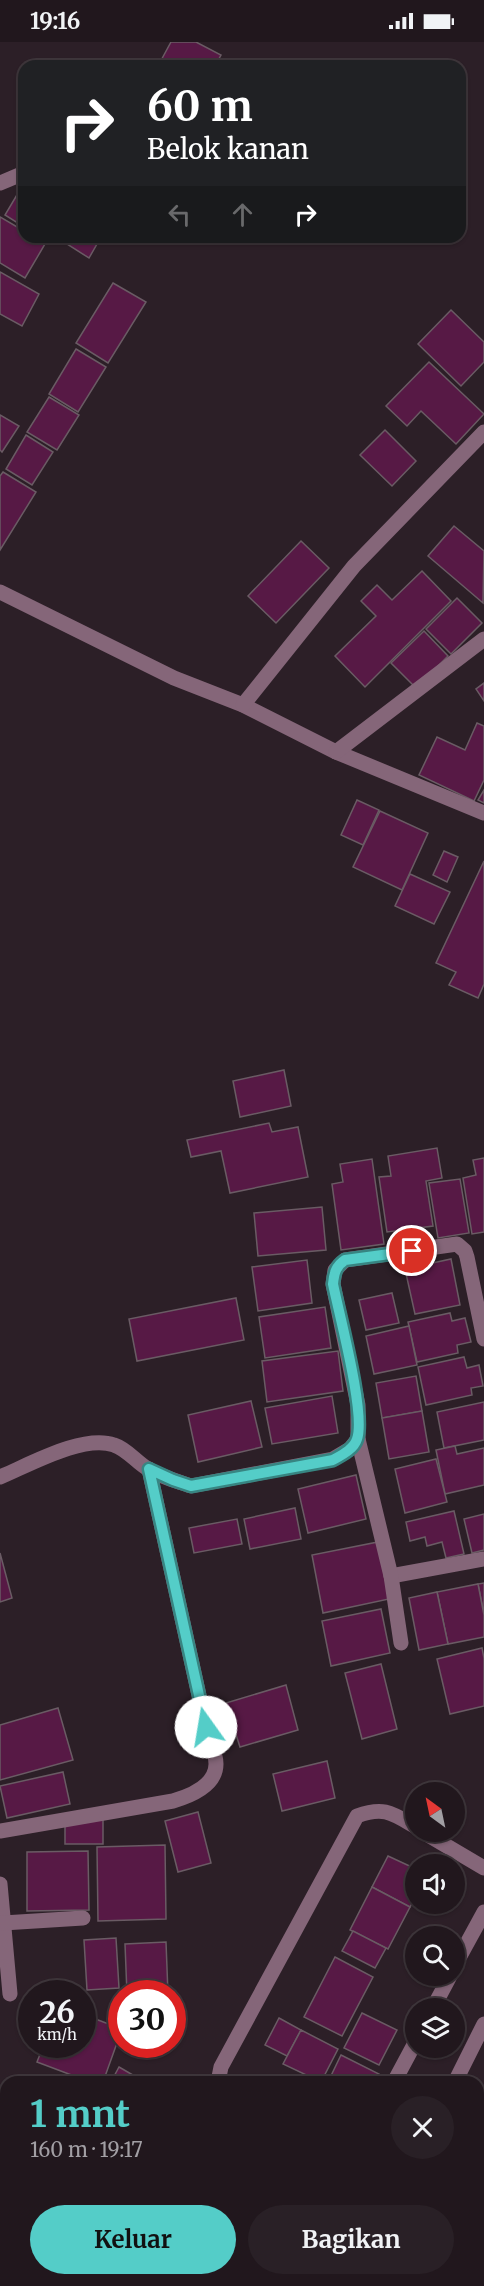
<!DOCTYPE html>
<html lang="id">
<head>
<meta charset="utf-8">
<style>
	:root { --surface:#21171d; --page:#292026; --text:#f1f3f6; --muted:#a29fa4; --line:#3e363b; --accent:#54cdc8 }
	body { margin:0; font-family:Merriweather,serif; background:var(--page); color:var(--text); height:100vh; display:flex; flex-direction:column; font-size:22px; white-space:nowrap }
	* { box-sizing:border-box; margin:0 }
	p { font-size:20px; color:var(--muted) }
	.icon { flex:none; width:33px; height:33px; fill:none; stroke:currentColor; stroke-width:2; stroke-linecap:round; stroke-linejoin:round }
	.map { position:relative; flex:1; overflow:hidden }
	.side { position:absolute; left:0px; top:2034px; width:484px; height:210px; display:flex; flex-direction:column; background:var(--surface); border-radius:18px 18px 0 0; box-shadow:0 2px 4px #0004,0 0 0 2px var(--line) }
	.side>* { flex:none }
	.guide { position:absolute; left:18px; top:18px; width:448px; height:183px; border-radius:18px; box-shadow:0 2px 4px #0004,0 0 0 2px var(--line); background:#202124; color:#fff; overflow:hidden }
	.needle { width:39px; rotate:327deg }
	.fabs { position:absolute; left:405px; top:1740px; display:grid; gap:12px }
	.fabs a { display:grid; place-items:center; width:60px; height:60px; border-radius:50%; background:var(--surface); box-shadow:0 2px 4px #0004,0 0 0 2px var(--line); font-size:30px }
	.speed { position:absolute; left:18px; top:1938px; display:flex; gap:12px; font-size:30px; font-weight:700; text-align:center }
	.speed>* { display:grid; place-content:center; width:78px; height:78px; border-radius:50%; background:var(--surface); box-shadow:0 2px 4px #0004,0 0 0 2px var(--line); line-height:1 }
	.speed small { font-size:15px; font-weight:400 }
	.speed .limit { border:9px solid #d22; background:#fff; color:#111 }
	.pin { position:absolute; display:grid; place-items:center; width:51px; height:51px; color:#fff; margin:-26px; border:3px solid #fff; border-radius:50%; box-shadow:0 2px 6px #0007 }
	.me { position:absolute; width:66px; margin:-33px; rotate:347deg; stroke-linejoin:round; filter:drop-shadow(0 0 4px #0008) }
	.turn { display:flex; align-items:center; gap:21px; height:126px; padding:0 30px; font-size:27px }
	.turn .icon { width:78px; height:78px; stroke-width:2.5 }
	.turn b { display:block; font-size:42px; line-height:51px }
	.lanes { display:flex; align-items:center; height:57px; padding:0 30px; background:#0003; justify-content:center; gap:30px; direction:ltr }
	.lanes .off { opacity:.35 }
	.round { display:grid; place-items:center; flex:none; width:63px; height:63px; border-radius:32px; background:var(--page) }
	.overview { display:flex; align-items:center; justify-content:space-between; height:102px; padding:0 30px }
	h1 { font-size:36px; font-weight:700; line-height:45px; color:var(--accent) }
	.action { display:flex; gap:12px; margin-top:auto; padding:12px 30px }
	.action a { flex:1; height:69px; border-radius:36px; background:var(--accent); color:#111; font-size:24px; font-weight:700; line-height:69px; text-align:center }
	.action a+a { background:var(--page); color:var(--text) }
	.status { display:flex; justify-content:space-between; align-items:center; height:42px; padding:0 30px; background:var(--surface); direction:ltr }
	.status svg { height:16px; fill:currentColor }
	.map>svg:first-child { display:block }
	.building { fill:#571945; stroke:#6a5b64; stroke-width:1.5 }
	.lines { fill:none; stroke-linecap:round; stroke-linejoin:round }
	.minor-tunnel { stroke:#483c43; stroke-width:15; stroke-dasharray:15 8; stroke-linecap:butt }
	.minor { stroke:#856679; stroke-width:15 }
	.route-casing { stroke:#378582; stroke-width:15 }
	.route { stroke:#54cdc8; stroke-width:10 }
</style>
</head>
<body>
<div class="status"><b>19:16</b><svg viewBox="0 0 49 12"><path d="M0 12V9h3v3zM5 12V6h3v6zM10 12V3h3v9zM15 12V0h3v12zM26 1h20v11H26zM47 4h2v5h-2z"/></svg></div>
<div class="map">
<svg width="484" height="2244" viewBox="0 0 484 2244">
	<rect width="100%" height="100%" fill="#2c1f27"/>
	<g class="building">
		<path d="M171,0H196L221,13L215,24H158Z"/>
		<path d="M24,141V185L5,173Z"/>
		<path d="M0,175L24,189V195H34L45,202L25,236L0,221Z"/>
		<path d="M56,195H101L89,216Z"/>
		<path d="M0,230L39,252L22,284L0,272Z"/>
		<path d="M113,241L146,260L108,321L76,301Z"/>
		<path d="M451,268L484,300V320L461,344L418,302Z"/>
		<path d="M76,307L106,325L78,370L49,352Z"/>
		<path d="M429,320L484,372L456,402L421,369L407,384L386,364Z"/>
		<path d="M49,355L79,373L57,408L27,390Z"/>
		<path d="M0,373L19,384L2,410L0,408Z"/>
		<path d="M385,388L416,419L392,444L360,413Z"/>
		<path d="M26,393L53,410L32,443L6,427Z"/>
		<path d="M3,430L36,450L0,508V434Z"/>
		<path d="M454,484L484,509L483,561L428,514Z"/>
		<path d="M301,499L329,526L276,581L248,554Z"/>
		<path d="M422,529L451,559L365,645L335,614L376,574L361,559L377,543L392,558Z"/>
		<path d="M457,556L482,581L451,612L426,587Z"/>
		<path d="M424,589L448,614L416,646L391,621Z"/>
		<path d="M484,641V659L476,647Z"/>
		<path d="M477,681L484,684V738L474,759L419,733L437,695L465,708Z"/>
		<path d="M484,748V761L478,758Z"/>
		<path d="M357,758L379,768L363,803L341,793Z"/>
		<path d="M380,769L428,791L402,848L353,825Z"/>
		<path d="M444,809L458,815L447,840L433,833Z"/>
		<path d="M484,819V942L478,956L449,943L456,930L436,921Z"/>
		<path d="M410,832L450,850L434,882L395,864Z"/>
		<path d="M284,1028L291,1064L240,1075L233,1039Z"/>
		<path d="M269,1081L272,1090L298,1085L308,1135L230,1151L221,1109L191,1115L187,1098Z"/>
		<path d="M437,1106L442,1136L426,1139L433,1184L387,1190L379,1135L391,1134L388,1114Z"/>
		<path d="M484,1116V1190L472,1192L463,1136L476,1133L473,1118Z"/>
		<path d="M372,1117L384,1202L341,1208L332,1142L343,1140L340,1122Z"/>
		<path d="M460,1137L469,1191L438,1196L429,1141Z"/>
		<path d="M322,1165L326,1208L258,1214L254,1171Z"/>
		<path d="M451,1217L460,1263L415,1272L405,1227Z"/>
		<path d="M307,1218L312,1261L258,1269L252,1225Z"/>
		<path d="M392,1251L399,1281L366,1288L359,1258Z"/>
		<path d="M236,1256L244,1298L137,1319L129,1277Z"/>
		<path d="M325,1265L331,1306L265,1316L259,1275Z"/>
		<path d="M450,1271L452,1279L465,1276L471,1300L457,1303L458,1311L417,1320L408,1280Z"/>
		<path d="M409,1284L417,1323L374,1332L366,1294Z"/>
		<path d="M338,1309L343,1349L267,1360L262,1319Z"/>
		<path d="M464,1315L467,1326L479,1323L483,1344L471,1346L472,1353L426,1363L418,1325Z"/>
		<path d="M416,1334L422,1369L382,1376L376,1341Z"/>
		<path d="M332,1354L338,1391L272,1402L265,1366Z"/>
		<path d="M251,1359L262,1405L198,1420L188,1373Z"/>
		<path d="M484,1360V1398L444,1406L437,1370Z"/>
		<path d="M422,1369L429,1410L389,1417L382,1376Z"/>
		<path d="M455,1404L457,1412L484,1406V1443L445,1452L436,1408Z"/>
		<path d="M436,1417L447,1460L405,1471L395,1427Z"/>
		<path d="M356,1433L366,1477L308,1491L298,1447Z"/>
		<path d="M295,1466L301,1497L250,1507L244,1477Z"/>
		<path d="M454,1469L464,1512L446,1516L442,1500L427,1504L425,1495L410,1499L406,1480Z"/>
		<path d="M484,1472V1508L472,1511L464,1477Z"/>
		<path d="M237,1477L242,1502L194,1511L189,1486Z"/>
		<path d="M378,1500L389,1557L323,1571L312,1513Z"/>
		<path d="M0,1511L12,1556L0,1560Z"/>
		<path d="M484,1541V1573L478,1542Z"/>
		<path d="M478,1542L484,1573V1595L448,1602L437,1550Z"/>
		<path d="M437,1550L448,1602L419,1608L409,1556Z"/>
		<path d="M381,1567L390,1611L331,1624L322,1579Z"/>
		<path d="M482,1606L484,1616V1664L450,1672L437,1617Z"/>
		<path d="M381,1622L397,1687L362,1697L345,1631Z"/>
		<path d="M286,1643L298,1688L240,1705L226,1661Z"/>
		<path d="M58,1666L73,1718L0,1738V1683Z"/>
		<path d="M327,1719L335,1756L282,1769L273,1732Z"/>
		<path d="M63,1730L70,1762L7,1776L0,1744Z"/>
		<path d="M198,1770L211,1821L178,1830L165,1779Z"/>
		<path d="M103,1778V1802H65V1779Z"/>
		<path d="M165,1803L166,1877L98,1879L97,1805Z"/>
		<path d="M88,1809L89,1868L27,1869V1810Z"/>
		<path d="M388,1814L416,1827V1855L410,1865L372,1845Z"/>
		<path d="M372,1845L410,1865L388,1907L350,1888Z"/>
		<path d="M353,1889L386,1906L375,1926L342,1909Z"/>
		<path d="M116,1896L119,1946L87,1948L84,1898Z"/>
		<path d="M166,1900L168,1952H127L125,1902Z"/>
		<path d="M335,1915L373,1935L342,1994L304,1975Z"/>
		<path d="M362,1971L397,1988L379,2023L344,2006Z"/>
		<path d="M82,1972L122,1987L103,2040H90L37,2020L44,2002H82Z"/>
		<path d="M279,1976L301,1988L287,2014L265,2003Z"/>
		<path d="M301,1988L338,2007L321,2040L283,2022Z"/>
		<path d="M341,2013L379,2032L375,2040H328Z"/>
		<path d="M119,2025L145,2040H111Z"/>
		<path d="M0,2155L6,2158L0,2169Z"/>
		<path d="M484,2170V2244H447L440,2239L441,2238H478V2179Z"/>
		<path d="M6,2193V2238L3,2244H0V2204Z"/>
		<path d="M6,2238H31L28,2244H3Z"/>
		<path d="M31,2238H72L69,2244H28Z"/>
		<path d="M72,2238H91L95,2240L92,2244H69Z"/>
	</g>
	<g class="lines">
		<path class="minor-tunnel" d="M77,2244L80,2238"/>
		<g class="minor">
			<path d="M0,141L24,131"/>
			<path d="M0,550L174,636L243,663L336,710L484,771"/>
			<path d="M243,663L354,524L484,390"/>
			<path d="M336,710L484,597"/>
			<path d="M0,1435C29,1423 83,1392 114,1403C127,1407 136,1420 148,1427C161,1435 177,1439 191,1444L333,1417L350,1407L358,1397"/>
			<path d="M391,1534L484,1517"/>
			<path d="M401,1601L391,1534L358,1397V1363L333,1242L335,1228L345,1218L457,1202L465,1209L467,1215L484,1297"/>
			<path d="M0,1789L173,1759C190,1754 216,1744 216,1722C216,1710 209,1696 206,1685L149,1427"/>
			<path d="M423,1790L484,1826"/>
			<path d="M0,1842L10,1952"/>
			<path d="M3,1881L83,1876"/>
			<path d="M454,1925L484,1870"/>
			<path d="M433,1966L450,1934"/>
			<path d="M218,2040L221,2025L357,1774C384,1764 392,1771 416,1785"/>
			<path d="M394,2040L416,1999"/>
			<path d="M455,2040L484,1982"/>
			<path d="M375,2238L391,2244"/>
			<path d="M307,2244L308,2238"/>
			<path d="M323,2244L331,2238"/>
		</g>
	</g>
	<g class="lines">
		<g class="route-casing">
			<path id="route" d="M206,1685L149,1427L173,1438L191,1444L333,1418C342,1413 354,1407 357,1397C366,1372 339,1272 333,1242C334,1231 336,1224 345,1218L412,1209"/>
		</g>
		<use href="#route" class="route"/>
	</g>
</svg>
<div class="fabs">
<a><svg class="needle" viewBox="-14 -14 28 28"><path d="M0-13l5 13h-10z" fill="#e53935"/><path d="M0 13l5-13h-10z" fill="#a29fa4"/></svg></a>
<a><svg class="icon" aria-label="sound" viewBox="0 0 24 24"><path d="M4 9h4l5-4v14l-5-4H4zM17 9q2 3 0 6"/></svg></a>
<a><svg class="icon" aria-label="search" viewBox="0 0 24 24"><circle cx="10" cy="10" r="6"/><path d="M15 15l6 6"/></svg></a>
<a><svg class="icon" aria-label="layers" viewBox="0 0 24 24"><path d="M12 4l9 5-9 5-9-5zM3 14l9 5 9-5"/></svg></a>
</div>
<div class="speed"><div>26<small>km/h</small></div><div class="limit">30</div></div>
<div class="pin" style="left:412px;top:1209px;background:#d93025"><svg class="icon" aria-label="arrive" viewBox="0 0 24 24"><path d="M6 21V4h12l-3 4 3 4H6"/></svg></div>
<svg class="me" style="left:206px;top:1685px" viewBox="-20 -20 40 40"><circle r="19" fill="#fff"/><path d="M0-13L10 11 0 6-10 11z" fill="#54cdc8"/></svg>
<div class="guide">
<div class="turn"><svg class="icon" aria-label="right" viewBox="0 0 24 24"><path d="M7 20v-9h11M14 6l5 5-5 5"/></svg><div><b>60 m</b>Belok kanan</div></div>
<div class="lanes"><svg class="icon off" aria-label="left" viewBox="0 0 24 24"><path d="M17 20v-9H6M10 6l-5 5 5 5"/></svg><svg class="icon off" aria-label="ahead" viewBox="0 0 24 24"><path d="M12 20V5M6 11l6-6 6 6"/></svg><svg class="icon" aria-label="right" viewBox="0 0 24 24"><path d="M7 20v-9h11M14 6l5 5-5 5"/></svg></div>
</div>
<section class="side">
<div class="overview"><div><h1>1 mnt</h1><p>160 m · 19:17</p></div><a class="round"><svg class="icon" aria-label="close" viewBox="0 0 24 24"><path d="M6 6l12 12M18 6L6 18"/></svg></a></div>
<div class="action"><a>Keluar</a><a>Bagikan</a></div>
</section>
</div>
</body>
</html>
